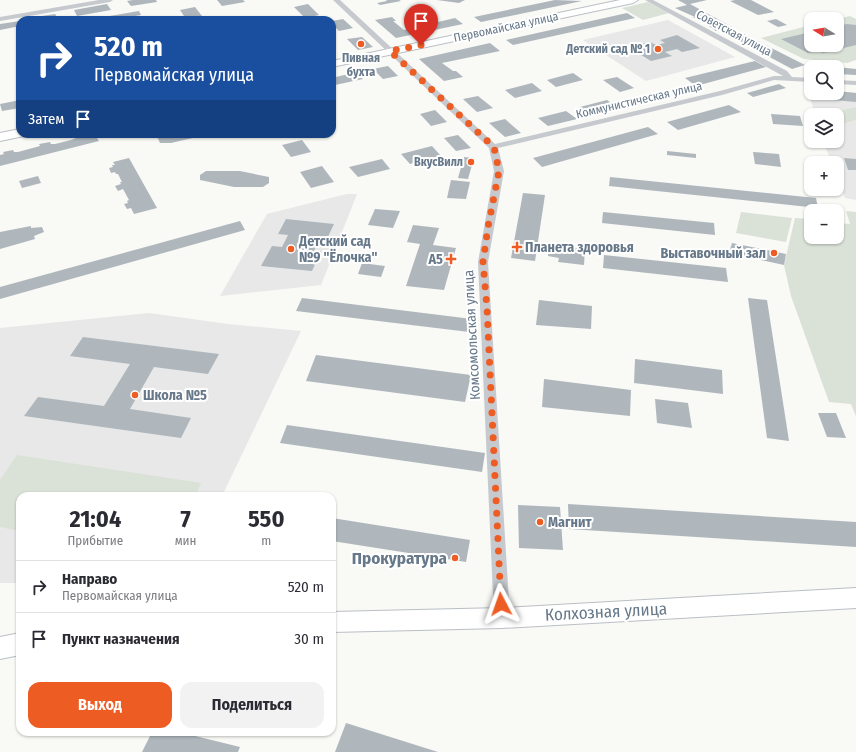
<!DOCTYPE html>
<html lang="ru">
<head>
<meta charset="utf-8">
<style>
	:root { --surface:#fff; --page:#f2f2f3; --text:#2b2b33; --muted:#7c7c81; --line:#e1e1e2; --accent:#ed5c22 }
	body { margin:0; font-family:"Fira Sans Condensed",sans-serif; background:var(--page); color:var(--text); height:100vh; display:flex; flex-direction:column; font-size:15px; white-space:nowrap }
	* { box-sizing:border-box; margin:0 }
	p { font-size:13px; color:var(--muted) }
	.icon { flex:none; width:22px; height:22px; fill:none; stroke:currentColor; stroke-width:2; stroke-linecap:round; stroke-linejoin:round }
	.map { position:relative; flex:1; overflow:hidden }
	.drawer { position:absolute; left:16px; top:492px; width:320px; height:244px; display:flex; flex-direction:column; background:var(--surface); border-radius:12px; box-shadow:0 1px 3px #0004 }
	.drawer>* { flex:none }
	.guide { position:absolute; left:16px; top:16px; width:320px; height:122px; border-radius:12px; box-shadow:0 1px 3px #0004; background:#1a4fa0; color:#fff; overflow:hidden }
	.needle { width:26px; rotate:281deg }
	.controls { position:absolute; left:804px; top:12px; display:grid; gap:8px }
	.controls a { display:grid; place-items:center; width:40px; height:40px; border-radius:8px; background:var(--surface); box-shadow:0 1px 3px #0004; font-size:20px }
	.pin { position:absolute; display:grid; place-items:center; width:34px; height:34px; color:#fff; margin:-41px -17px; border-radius:50% 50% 50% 0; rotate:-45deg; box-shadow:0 0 4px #0007 }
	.pin .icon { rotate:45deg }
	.me { position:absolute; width:44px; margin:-22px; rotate:356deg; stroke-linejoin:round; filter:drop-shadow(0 0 3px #0008) }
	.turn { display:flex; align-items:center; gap:14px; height:84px; padding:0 12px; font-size:18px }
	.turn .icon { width:52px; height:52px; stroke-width:2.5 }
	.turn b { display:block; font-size:28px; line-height:34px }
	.then { display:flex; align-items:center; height:38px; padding:0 12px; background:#0003; gap:8px; font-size:15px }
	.eta { display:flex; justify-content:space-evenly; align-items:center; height:68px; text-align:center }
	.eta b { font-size:24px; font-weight:700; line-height:28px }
	.action { display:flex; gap:8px; margin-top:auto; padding:8px 12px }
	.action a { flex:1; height:46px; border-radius:12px; background:var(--accent); color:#fff; font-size:16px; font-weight:700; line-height:46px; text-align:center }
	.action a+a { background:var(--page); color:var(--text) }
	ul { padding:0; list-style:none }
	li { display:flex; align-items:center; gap:12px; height:52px; padding:0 12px; border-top:1px solid var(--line) }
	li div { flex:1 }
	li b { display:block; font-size:15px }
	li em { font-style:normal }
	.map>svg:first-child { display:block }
	.built { fill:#e7e8e7 }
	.green { fill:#dae1d7 }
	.building { fill:#afb7bd }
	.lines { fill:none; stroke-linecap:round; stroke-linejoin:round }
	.secondary-casing { stroke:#babfc4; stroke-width:2 }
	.street { fill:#c6cace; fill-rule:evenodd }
	.secondary { fill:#fff; fill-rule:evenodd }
	.route { stroke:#ed5c22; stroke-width:7; stroke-dasharray:0 12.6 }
	.poi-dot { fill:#ed5c22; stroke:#fff; stroke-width:1.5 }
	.labels { text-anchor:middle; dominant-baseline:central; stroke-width:4; stroke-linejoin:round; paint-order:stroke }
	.far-street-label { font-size:12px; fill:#667889; stroke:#fff }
	.far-poi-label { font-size:12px; font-weight:bold; fill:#667889; stroke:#fff; text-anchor:end }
	.poi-label { font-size:14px; font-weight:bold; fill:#667889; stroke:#fff; text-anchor:start }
	.street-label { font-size:14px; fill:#667889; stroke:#fff }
	.near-poi-label { font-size:17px; font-weight:bold; fill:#667889; stroke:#fff; text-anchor:end }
	.near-street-label { font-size:17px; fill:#667889; stroke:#fff }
</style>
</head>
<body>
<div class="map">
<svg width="856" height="752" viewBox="0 0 856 752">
	<rect width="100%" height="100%" fill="#f9f9f6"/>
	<g class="built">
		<path d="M668,20L735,57L646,81L583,40Z"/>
		<path d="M808,89H811V93H837V91L856,93V107L815,115Z"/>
		<path d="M856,120V200L845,198L837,178V163H832L823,141H837V126Z"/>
		<path d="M347,194H357L321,285L220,296L267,214Z"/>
		<path d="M149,313L228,324L301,331L222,496H20V583H0V328Z"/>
	</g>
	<g class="green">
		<path d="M648,2L669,13L643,20L622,8Z"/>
		<path d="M850,16L856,19V60L847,63L804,59L761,38L811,25V45H837V19Z"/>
		<path d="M856,107V120L837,126V115H816Z"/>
		<path d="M846,211L856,212V416L851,404L829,402L791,296L784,265L795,218L811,219V237H837V223L850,224Z"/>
		<path d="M741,212L792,218L786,242L736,233Z"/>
		<path d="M17,455L201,483L195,496H20V531L0,527V480Z"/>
	</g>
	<g class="building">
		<path d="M133,0H156L157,2L131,6L127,1Z"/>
		<path d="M217,0H243L245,2L222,6Z"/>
		<path d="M386,0H399L401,1L380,5L377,3L387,1Z"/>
		<path d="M437,0H465L459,3Z"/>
		<path d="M555,0L582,1L481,22L474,17Z"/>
		<path d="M678,0H707L690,4L732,27L716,31L699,19L692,17H695L675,8L687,5Z"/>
		<path d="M735,0H751L774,12L758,15L730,1Z"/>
		<path d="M107,4L111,10L77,16L74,10Z"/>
		<path d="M308,4L319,15L305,18L294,7Z"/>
		<path d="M195,7L202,16L186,19L180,10Z"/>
		<path d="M139,11L141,15L113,20H86Z"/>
		<path d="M627,13L635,18L513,45L506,40Z"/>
		<path d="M55,14L57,17L44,19L42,16Z"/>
		<path d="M166,16L169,20H147L146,19Z"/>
		<path d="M392,17L396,21H393L404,30L455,18L463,24L396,38L375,20Z"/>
		<path d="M343,19L353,28L339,31L332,24V21Z"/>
		<path d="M776,19L787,25L778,27L767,21Z"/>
		<path d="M20,21V26L0,30V24Z"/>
		<path d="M847,24L856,25V45L823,53L818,51L808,53L781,39L811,32V45H837V26Z"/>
		<path d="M744,34L805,65L792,69L732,37Z"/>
		<path d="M677,35L700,48L682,52L677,49L665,52L672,56L651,61L628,47L650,42L656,45L665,43L660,40Z"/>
		<path d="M362,37L373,47L358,50L347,39Z"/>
		<path d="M490,43L500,51L442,63L453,71H456L463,77L444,81L419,59Z"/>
		<path d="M755,61L766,67L696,86L685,78Z"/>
		<path d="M388,66L398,76L383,79L373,69Z"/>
		<path d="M837,67L856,69V75L837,74Z"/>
		<path d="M356,72L363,79L335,85L332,82V78Z"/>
		<path d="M573,73L583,80L556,87L547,80Z"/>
		<path d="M617,77L634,88L620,92L603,80Z"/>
		<path d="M532,83L542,91L515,98L505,90Z"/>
		<path d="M779,84L786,88L753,97L747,93Z"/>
		<path d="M808,89H811V93H837V91L856,93V102L811,98Z"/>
		<path d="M478,96L493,108L477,112L463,99Z"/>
		<path d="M20,100V108L2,111L0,104Z"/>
		<path d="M607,100L618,108L590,115L580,107Z"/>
		<path d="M729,105L741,112L678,130L667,122Z"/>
		<path d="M435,110L447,122L431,126L420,114Z"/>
		<path d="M566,111L577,119L548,126L538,118Z"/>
		<path d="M771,114L800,116L803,126L773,124Z"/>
		<path d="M505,119L521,133L505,137L489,123Z"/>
		<path d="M648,127L658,134L542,167L533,158Z"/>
		<path d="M84,134L85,136H89L95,135L99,141L0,166V155L4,154L3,152L13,150L14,152H18L40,146L39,144L50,142L51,144H55L71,140L76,138L75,136Z"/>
		<path d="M156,134H210L171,143H160Z"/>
		<path d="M458,135L471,148L456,151L444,138Z"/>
		<path d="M302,140L311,152L291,157L282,145Z"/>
		<path d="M432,146L441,156L410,164L401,154Z"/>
		<path d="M667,151L696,154V158L667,155Z"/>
		<path d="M753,152L779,154L781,167L755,164Z"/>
		<path d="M464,157L474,158L468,179L458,178Z"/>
		<path d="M129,158L157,208L134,214L131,208L127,209L124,204L128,203L127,201L129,200L123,189L118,191L115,186L121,184L120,182H122L118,174H116L115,172L111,173L109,168L113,167L112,165H115L113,162Z"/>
		<path d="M844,158L856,159V170H848Z"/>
		<path d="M382,159L390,169L358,177L349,167Z"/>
		<path d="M322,166L334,182L311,188L300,172Z"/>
		<path d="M206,171H240L269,177V183L263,187H234L200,180V175Z"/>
		<path d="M38,176L41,183L22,188L19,181Z"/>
		<path d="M610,177L816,198L818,208L609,186Z"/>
		<path d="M451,180L470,182L466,199L447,198Z"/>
		<path d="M523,193L545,195L535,261L511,258Z"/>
		<path d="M375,209L400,211L393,228L368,225Z"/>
		<path d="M603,212L714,223L715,235L602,223Z"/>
		<path d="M286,219L334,224L326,241H319L314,251H321L312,271L261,266L272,246L282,247L288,235L278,234Z"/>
		<path d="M240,221L245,230L0,299V287Z"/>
		<path d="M413,225L439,228L433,245L456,248L444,290L406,286L420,244L407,242Z"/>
		<path d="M31,226V228L42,227L44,232L34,236L35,239L0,249V232Z"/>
		<path d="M732,243L786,254L784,265L729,253Z"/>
		<path d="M549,245L585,249L584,265L558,262L559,258L548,256Z"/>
		<path d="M604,255L726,268L728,282L603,268Z"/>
		<path d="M362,263L385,266L381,277L358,274Z"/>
		<path d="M302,298L472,319L469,332L296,311Z"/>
		<path d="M748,298L767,300L789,441L767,438Z"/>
		<path d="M539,300L592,306L591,329L536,325Z"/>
		<path d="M83,337L219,354L208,374L154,367L130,409L191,418L181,438L24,416L38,397L104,406L130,364L70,356Z"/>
		<path d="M316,355L471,375L465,402L306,381Z"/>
		<path d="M635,359L722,370L723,394L634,383Z"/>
		<path d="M544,379L631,390L630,416L542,407Z"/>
		<path d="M655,399L688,403L692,428L657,423Z"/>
		<path d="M818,413H836L846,438L827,437Z"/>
		<path d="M287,425L485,453L482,472L280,443Z"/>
		<path d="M568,504L856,522V547L569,529Z"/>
		<path d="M518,505L560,507L563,550L519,548Z"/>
		<path d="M332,518L470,540L466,562L332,541Z"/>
		<path d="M346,723L438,752H335Z"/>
		<path d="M152,732H179L240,747L238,752H142Z"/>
	</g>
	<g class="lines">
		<g class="secondary-casing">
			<g id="secondary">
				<path d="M620,0H638L633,3L332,67V61Z"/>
				<path d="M20,129V134H25L24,136L0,141V133Z"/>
				<path d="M856,588V608L502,628L332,632V612L502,608Z"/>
				<path d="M20,633V655L0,659V637Z"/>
			</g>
		</g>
		<g class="street">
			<path d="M99,0H113L110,2L0,21V17Z"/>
			<path d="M333,0H340L495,144L720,91L774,76H783L645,0H653L787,71L792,77L811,78V82L774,80L722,95L498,148L504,171L488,262L510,618L507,623L502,625L497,623L494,618L478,262L494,171L489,148Z"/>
			<path d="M837,80L856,81V85L837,84Z"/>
		</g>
		<use href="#secondary" class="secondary"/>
	</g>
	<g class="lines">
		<path class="route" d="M421,45L390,51L494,147L499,171L488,227L483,262L487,308L501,604"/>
	</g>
	<g class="poi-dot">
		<circle cx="361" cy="44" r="4"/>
		<circle cx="658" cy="49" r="4"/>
		<circle cx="471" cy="162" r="4"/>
		<path d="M515 241h4v4h4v4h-4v4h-4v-4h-4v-4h4z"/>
		<circle cx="291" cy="249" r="4"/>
		<circle cx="774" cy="253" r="4"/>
		<path d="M449 253h4v4h4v4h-4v4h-4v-4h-4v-4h4z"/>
		<circle cx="135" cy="395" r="4"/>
		<circle cx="540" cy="522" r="4"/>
		<circle cx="455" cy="558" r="4"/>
	</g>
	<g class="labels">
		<g class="far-street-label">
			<text transform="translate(506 27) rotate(-12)">Первомайская улица</text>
			<text transform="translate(734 33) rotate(28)">Советская улица</text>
			<text transform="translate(639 100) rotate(-13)">Коммунистическая улица</text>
		</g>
		<g class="far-poi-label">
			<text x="650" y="49">Детский сад № 1</text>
			<text x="361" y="58" text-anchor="middle">Пивная<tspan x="361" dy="14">бухта</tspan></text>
			<text x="463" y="162">ВкусВилл</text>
		</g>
		<g class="poi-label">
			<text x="299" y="241">Детский сад<tspan x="299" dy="16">№9 "Ёлочка"</tspan></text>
			<text x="525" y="247">Планета здоровья</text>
			<text x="766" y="253" text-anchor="end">Выставочный зал</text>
			<text x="443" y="259" text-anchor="end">А5</text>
			<text x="143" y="395">Школа №5</text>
			<text x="548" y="522">Магнит</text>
		</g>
		<g class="street-label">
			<text transform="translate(472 335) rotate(-93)">Комсомольская улица</text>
		</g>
		<g class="near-poi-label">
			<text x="447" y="558">Прокуратура</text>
		</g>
		<g class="near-street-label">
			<text transform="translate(606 612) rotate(-3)">Колхозная улица</text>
		</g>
	</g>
</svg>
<div class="controls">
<a><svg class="needle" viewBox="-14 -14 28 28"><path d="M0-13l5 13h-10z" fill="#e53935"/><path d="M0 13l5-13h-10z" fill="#7c7c81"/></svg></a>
<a><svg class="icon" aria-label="search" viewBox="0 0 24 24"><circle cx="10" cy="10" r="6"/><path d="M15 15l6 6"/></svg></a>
<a><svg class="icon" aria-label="layers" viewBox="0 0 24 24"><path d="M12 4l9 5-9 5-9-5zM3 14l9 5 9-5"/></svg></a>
<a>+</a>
<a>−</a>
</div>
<div class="pin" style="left:421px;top:45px;background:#d93025"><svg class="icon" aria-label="arrive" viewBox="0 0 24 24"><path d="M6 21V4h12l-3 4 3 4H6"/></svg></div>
<svg class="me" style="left:501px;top:604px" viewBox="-20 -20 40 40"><path d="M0-17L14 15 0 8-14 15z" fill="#ed5c22" stroke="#fff" stroke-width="4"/></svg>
<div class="guide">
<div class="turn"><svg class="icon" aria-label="right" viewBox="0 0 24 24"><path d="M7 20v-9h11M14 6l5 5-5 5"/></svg><div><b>520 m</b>Первомайская улица</div></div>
<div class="then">Затем<svg class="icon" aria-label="arrive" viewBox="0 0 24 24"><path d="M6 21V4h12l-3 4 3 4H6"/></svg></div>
</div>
<section class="drawer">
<div class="eta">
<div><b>21:04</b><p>Прибытие</p></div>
<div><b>7</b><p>мин</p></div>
<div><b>550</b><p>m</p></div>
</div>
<ul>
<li><svg class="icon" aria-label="right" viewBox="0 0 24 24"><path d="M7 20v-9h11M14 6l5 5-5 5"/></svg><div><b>Направо</b><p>Первомайская улица</p></div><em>520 m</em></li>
<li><svg class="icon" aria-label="arrive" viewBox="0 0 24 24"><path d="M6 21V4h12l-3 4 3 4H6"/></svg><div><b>Пункт назначения</b></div><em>30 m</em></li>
</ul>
<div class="action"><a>Выход</a><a>Поделиться</a></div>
</section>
</div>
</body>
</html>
